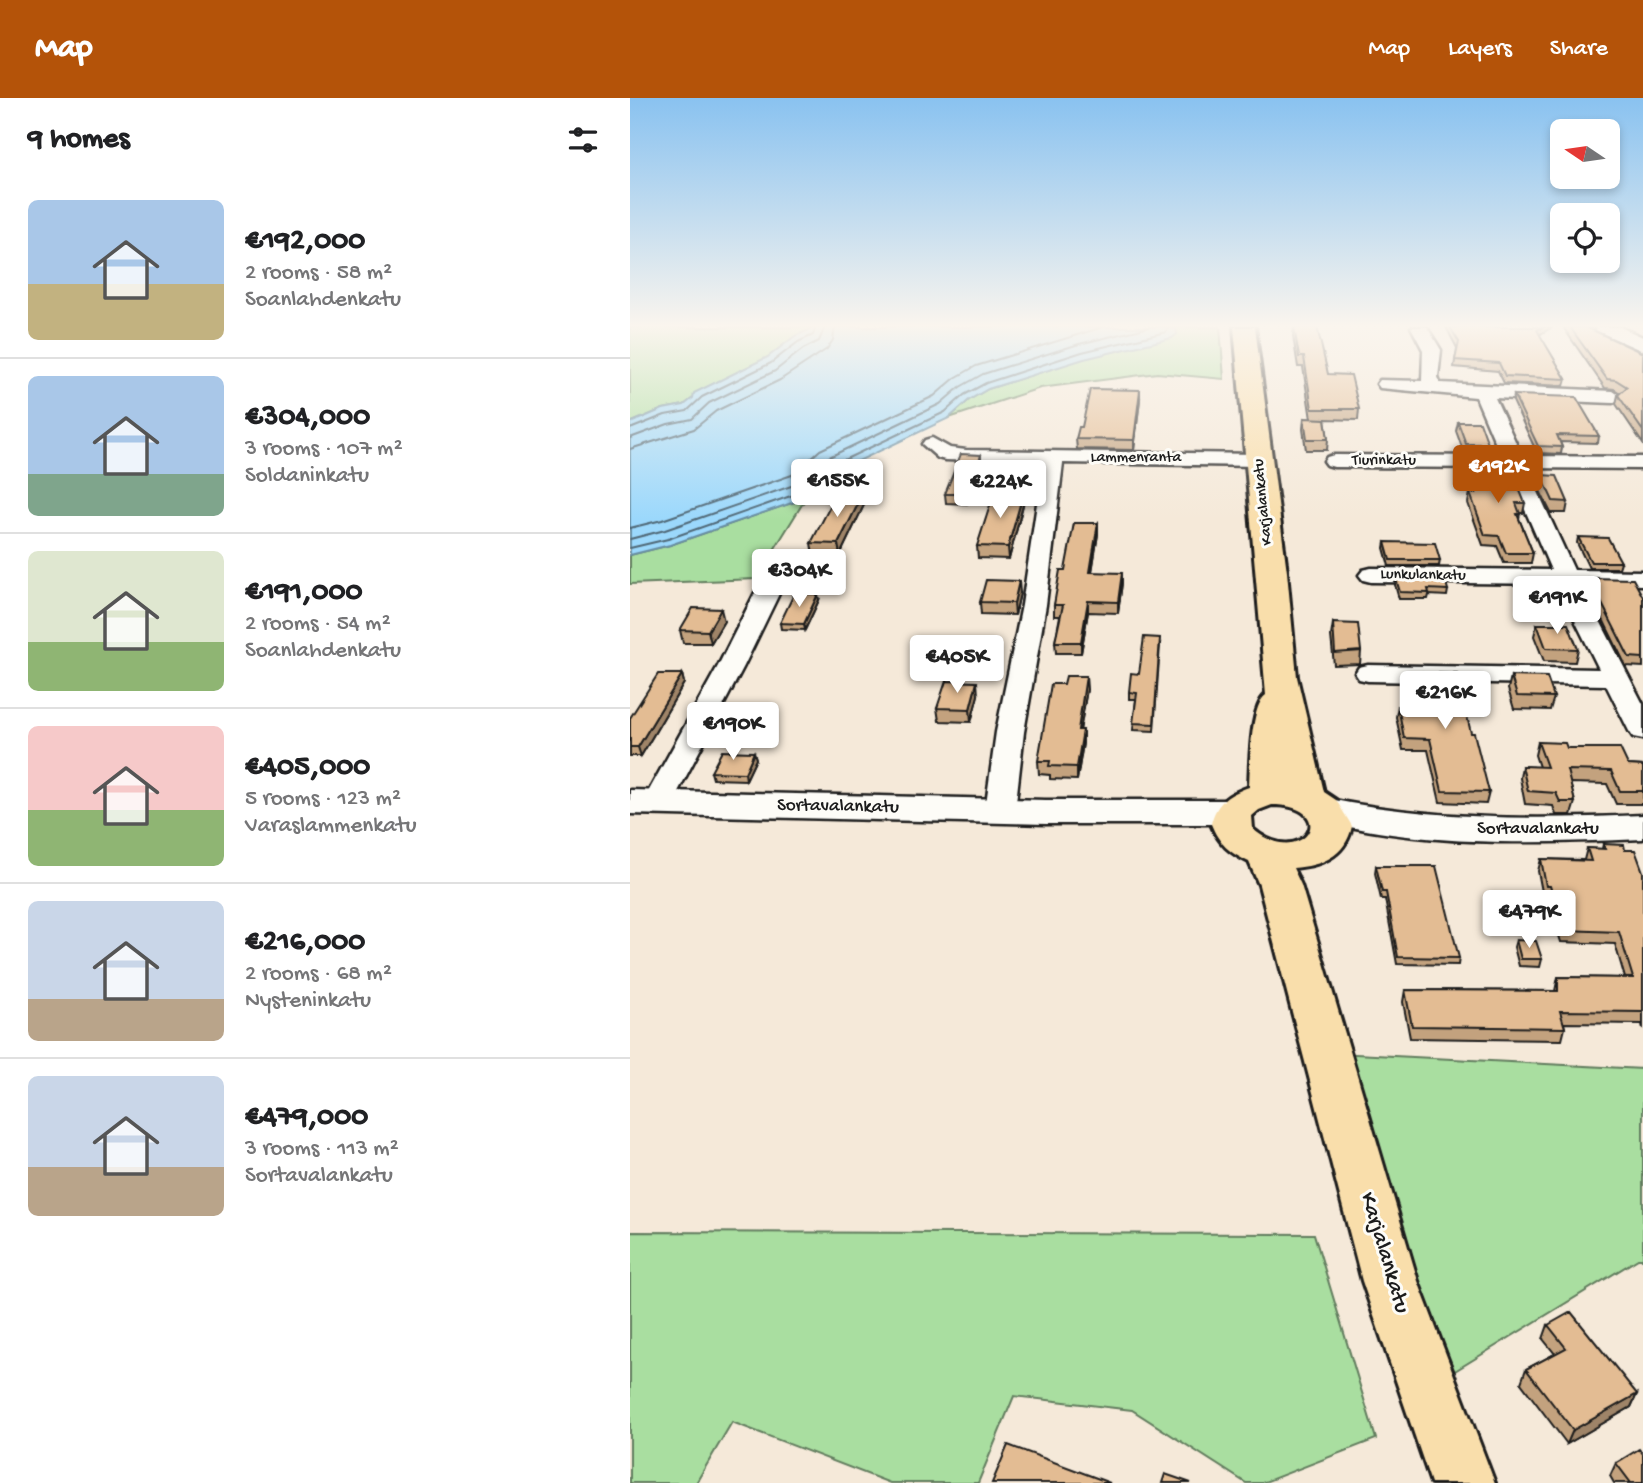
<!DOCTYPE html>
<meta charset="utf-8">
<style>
:root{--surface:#fff;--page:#f6f6f6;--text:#202124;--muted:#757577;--line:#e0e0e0;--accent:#b45309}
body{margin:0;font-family:"Gochi Hand",sans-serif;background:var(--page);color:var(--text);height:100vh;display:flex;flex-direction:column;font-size:26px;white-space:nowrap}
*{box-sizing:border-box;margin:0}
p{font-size:23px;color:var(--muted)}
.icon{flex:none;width:38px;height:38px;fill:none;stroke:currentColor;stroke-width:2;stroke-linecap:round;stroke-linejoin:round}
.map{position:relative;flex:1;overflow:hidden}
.sheet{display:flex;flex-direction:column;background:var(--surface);width:630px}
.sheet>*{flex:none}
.needle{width:46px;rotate:283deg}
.buttons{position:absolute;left:920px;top:21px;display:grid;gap:14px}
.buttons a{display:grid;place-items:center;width:70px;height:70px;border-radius:10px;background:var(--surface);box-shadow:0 4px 10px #0003;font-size:35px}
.price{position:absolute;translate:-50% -60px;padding:0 16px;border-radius:7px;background:#fff;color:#222;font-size:23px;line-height:46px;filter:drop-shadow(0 2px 4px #0008)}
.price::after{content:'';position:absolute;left:50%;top:42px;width:21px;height:16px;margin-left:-10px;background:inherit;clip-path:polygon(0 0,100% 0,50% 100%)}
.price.current{background:var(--accent);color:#fff}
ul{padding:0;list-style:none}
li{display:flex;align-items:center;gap:21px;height:175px;padding:0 28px}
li+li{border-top:2px solid var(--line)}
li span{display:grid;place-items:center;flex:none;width:196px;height:140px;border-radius:10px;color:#555}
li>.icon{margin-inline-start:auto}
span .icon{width:84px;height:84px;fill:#fffc;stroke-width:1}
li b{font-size:30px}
h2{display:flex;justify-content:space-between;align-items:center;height:84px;padding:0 28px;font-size:30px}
header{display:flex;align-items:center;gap:42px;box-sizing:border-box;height:98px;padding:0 35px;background:var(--accent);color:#fff}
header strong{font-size:33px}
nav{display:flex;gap:38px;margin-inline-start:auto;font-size:24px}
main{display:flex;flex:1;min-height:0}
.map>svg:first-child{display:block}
.green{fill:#a9dea0;stroke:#627d5e;stroke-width:2}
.water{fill:#9bd8fc;stroke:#688da2;stroke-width:2}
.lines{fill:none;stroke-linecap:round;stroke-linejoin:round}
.shore{stroke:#4f6776;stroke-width:2}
.minor-casing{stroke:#1c1c1c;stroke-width:5}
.tertiary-casing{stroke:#1c1c1c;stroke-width:5}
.primary-casing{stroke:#1c1c1c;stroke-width:6}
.minor{fill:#fdfcf7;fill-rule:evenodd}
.tertiary{fill:#fdfcf7;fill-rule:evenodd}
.primary{fill:#f9deab;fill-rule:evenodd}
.wall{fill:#c3a27e;stroke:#1c1c1c;stroke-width:2}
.shaded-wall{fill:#9f8467;stroke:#1c1c1c;stroke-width:2}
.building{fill:#e3bc93;stroke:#1c1c1c;stroke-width:2}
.labels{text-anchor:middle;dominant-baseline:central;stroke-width:6;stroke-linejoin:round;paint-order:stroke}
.far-street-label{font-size:16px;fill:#1c1c1c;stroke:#fdfcf7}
.street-label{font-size:19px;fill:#1c1c1c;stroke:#fdfcf7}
.near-street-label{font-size:23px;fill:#1c1c1c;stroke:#fdfcf7}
</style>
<header>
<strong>Map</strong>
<nav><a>Map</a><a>Layers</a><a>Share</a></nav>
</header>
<main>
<section class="sheet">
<h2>9 homes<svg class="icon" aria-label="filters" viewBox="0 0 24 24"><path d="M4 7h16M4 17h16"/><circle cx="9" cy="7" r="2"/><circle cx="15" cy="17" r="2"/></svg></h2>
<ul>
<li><span style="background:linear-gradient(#a9c7e8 60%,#c2b280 0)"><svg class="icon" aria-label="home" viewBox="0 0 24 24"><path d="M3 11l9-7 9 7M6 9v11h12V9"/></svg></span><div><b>€192,000</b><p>2 rooms · 58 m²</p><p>Soanlahdenkatu</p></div></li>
<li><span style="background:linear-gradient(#a9c7e8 70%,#7fa58c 0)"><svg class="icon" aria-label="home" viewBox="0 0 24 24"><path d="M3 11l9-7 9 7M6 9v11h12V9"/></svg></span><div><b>€304,000</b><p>3 rooms · 107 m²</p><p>Soldaninkatu</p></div></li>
<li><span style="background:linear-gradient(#dfe7d0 65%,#8fb573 0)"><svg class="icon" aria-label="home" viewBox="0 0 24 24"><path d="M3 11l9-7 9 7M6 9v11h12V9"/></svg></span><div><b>€191,000</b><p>2 rooms · 54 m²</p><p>Soanlahdenkatu</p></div></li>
<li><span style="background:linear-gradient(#f6c9c9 60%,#8fb573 0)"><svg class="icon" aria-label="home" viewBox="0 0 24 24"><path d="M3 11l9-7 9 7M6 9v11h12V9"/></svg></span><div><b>€405,000</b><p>5 rooms · 123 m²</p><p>Varaslammenkatu</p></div></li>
<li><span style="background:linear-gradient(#c9d6e8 70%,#b9a48a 0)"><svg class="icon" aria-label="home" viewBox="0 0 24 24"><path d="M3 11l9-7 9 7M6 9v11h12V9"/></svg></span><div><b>€216,000</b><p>2 rooms · 68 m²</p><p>Nysteninkatu</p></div></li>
<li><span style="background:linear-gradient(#c9d6e8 65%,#b9a48a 0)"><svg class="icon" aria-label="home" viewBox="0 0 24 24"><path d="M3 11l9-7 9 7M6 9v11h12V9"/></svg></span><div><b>€479,000</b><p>3 rooms · 113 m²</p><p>Sortavalankatu</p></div></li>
</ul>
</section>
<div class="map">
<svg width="1013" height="1385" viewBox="0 0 1013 1385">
<rect width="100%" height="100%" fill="#f5e9d9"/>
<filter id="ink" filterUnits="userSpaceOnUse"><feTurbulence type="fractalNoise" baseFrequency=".0143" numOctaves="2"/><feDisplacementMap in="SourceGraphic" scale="14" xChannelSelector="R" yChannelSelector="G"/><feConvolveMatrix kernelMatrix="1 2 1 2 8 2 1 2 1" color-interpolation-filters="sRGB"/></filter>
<g filter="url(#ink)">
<path class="green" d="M0,229H186L165,238L138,259L65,295L63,300L54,307L33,311L0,325Z
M532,229H590L594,281L527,275L410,290L319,320L339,302L358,291L545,231Z
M176,400L126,481L0,486V457L40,447Z
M706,955L1013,971V1161H1008L810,1282Z
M0,1134L684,1136L746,1341L632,1385H616L502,1312L384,1298L348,1385H260L102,1324L66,1385H0Z"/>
<path class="water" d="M186,229H532L546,231L547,236L542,240L454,261L358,291L339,302L319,320L203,375L176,400L40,447L0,457V325L33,311L54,307L63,300L64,295L138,259L165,238Z"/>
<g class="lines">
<path class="shore" d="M0,331L35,317L57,313L72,299L141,265L168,244L183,237L186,229
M0,340L38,326L62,321L79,305L145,273L173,251L189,243L195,229
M0,351L64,331L86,313L150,282L197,251L203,242L205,229
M0,430L32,422L162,377L190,352L304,298L325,280L346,268L473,229
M0,441L35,432L167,386L195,361L310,306L330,289L353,276L449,246L520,229
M0,450L38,441L172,394L199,369L315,314L334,297L356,285L452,254L536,234L539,229"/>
<defs>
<path id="minor" d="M781,229H797L811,252L808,279L810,285L983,293L992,299L983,305L865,300L892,358L1013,359V371L897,370L944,472L1013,473V487L951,486L1013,606V641L1003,639L999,633L976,587L738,583L729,581L725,575L729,569L738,567L969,571L927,486L741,484L733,482L729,477L733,472L741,470L921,472L877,370L704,369L697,367L694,363L697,359L704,357L871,358L846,299L750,290L747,286L750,282L792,283L793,252Z
M302,340L320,350L336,352L629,356L636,358L639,362L636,366L629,368L433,365L416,507L394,634L385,713L381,720L370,723L359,720L355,713L366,634L392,507L413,365L315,362L308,360L292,346L295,342Z
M151,460L159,462L163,467L114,568L42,705L38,712L27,714L16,712L12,705L88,568L139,467L143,462Z"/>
<path id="tertiary" d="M964,229H990L1013,239V253L967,233Z
M0,692L416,702H603L616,706L622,714L616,722L603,726H416L0,716Z
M694,700C800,722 905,722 1013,717V741C901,746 790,749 681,720L675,712L681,704Z"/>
<path id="primary" d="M604,229H625L657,474L667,579L694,694L706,702L722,728C716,758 691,768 663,770L671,787L788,1183L865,1385H801L732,1183L629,787L619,764C600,755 589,746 581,726C586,704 599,696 619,689C620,668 620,608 636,597ZM642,707C713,707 673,774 623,731L622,718L629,712Z"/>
</defs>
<use href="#minor" class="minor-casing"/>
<use href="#tertiary" class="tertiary-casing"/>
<use href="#primary" class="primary-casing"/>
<use href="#minor" class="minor"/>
<use href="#tertiary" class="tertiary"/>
<use href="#primary" class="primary"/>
</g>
<path class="wall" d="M664,229L698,276L729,311L728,322L695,321L698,341L697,352H676L673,331L674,320L681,321L673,269H668L663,238Z
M816,229H922L909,237L936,281L934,288L874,285L868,273L824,269L827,250Z
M933,229H956L1013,255V346L986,306L988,297L990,295L984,291L975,290Z
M884,297L969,338L968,345L930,344L932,349L931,356L907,355L883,303Z
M510,301L504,352L447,351L446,341L452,329Z
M828,324L858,346L857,355H834L826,333Z
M351,357V366L337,406L316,405L315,396Z
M835,364L874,378L895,405L893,415H890L889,421L903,455L901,465H874L867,448L853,447L838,405L840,395H841L834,374Z
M911,377L938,404L936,415H921L908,389Z
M234,407L210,457H183L181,445Z
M393,407L379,461L348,460L347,448Z
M468,425V436L462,474L492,485L488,515L458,514L451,555H426L425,544L430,518H424V507L435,472Z
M948,439L991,464L989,470H959L947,445Z
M755,444L810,462L809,468H759L754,450Z
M959,480L1013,499V569L996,568L957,489Z
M766,481L818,492L817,498L799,497L798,501H769L765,487Z
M390,495L385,517L351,516L350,504Z
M189,502L175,532L151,531L150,525Z
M94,523L81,545H53L50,532Z
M703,525L731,553L730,566L704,567L701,538Z
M907,526L948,551L945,564L914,563L904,538Z
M530,547L524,633L503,632L506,601H499V594L509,576Z
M793,575L841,635L859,694L856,706L810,704L798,652H773L766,619L768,608H778L775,593L777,581L792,582Z
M52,576L54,585L11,658H0V620Z
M881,578L924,599L920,612L884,611L878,591Z
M457,591L450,632L453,645L447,682L420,681V677L409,676L408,663Z
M348,597L341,624L309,623L307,610Z
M908,644L937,650L998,667L1013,668V706H986L977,686L940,685L945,704L941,717H926L923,708L895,706L890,680L892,668L909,669L905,657Z
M124,654L126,661L116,682L83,681L81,674Z
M973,746L995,752L1013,774V931L1012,926L934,925L935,930L932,942L780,940L773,904L775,892L925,893L928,879L995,880L985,846L931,844L917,799H913L908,773L911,761L954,762L957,750L972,751Z
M746,768L829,860L828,867L767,866L755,801H751L745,775Z
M886,842L912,861L910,869L889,868L884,849Z
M918,1227L1007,1296L1001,1309L937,1346L891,1285L896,1271L925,1256L913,1241Z
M986,1365L1013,1385H984L980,1378Z"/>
<path class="shaded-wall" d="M913,229H922L905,239L907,232Z
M510,292V301L504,352V342Z
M351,357V366L337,406V396Z
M233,396L234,407L210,457L208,446Z
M393,396V407L379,461L378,449Z
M468,425V436L460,485V474Z
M492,475V485L488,515V504Z
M389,483L390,495L385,517L384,505Z
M188,496L189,502L175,532L174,526Z
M458,503V514L451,555V544Z
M91,511L94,523L81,545L78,533Z
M52,576L54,585L11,658L8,649Z
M456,578L457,591L448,645V632Z
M347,584L348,597L341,624L340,611Z
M453,632V645L447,682V669Z
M124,654L126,661L116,682L115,675Z
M1007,1296L1001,1309L937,1346L943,1332Z"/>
<path class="building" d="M664,229H687L698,276L721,277L729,311H682L674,259H669Z
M820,229H913L907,232L936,281L875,278L869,265L825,262L829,244Z
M940,229H956L1013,255V333L988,297L997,289L986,282L977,281Z
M460,291L510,292L504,342L446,341L449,329H452Z
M884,297L946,299L969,338L927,337L932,349L908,348Z
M674,320L695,321L698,341H677Z
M828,324H850L858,346H836Z
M331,356L351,357L337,396H315Z
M865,363L874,378H884L895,405H886L890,416H887L903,455H876L869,438L855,437L840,395H846L835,364Z
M911,377L927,378L938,404L923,403Z
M207,395L233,396L208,446L181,445Z
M364,395L393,396L378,449L347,448Z
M444,425H468L460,474L492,475L488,504L458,503L451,544H425L433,507H424L430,472H435Z
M948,439L978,440L991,464H961Z
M755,444L805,445L810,462H760Z
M959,480L1003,481L1013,499V560L999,559Z
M766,481H815L818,492L798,491L799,495L770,494Z
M356,482L389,483L384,505L350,504Z
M164,496H188L174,526L150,525Z
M63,510L91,511L78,533L50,532Z
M703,525L728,526L731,553L705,555Z
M907,526H938L948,551L916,550Z
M514,539L530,540L524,626L503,625L507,595L499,594L501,575L509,576Z
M793,575L827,576L841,635H844L859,694L812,693L800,641L774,640L768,608H782L777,581L794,582Z
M28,576H52L8,649H0V620Z
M436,578H456L448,632H453L447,669L419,668L420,663H408L421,586H434Z
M881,578L917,579L924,599L887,598Z
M316,583L347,584L340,611L307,610Z
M908,644L935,645L937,650H990L998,667L1013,668V693H990L981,673L937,672L945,704H930L926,695L898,693L892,668L917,669Z
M92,653L124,654L115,675L81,674Z
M973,746L994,747L995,752H1005L1013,774V914L930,913L935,930L782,928L775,892L928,893V879L1003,880L989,834L934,832L920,788H916L911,761L961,763L957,750L975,751Z
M746,768H806L829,860L768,859L756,794H752Z
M886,842L906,843L912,861H891Z
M941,1214L1007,1296L943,1332L896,1271L936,1250L918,1227Z
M378,1347L480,1385H362Z
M1009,1351L1013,1356V1385H1001L986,1365Z
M535,1376L561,1385H532Z"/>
</g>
<linearGradient id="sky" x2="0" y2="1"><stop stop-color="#89c2f0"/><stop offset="0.54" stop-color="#faf5ee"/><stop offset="1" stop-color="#faf5ee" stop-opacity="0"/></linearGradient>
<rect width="1013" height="422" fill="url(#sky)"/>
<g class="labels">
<g class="far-street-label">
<text x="506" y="360">Lammenranta</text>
<text x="754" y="363">Tiurinkatu</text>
<text transform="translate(634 404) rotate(-96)">Karjalankatu</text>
<text transform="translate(793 478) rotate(1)">Lunkulankatu</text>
</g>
<g class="street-label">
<text transform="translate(208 709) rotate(1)">Sortavalankatu</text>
<text x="908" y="731">Sortavalankatu</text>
</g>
<g class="near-street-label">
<text transform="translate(754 1155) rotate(73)">Karjalankatu</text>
</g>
</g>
</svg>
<div class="buttons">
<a><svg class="needle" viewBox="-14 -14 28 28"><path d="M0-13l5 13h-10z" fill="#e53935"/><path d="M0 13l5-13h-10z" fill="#757577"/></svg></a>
<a><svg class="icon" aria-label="locate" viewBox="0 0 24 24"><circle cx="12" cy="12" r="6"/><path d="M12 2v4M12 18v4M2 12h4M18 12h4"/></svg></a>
</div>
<b class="price current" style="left:868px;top:407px">€192K</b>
<b class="price" style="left:207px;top:421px">€155K</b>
<b class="price" style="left:370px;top:422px">€224K</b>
<b class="price" style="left:169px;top:511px">€304K</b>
<b class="price" style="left:927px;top:538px">€191K</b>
<b class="price" style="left:327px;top:597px">€405K</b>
<b class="price" style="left:815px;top:633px">€216K</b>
<b class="price" style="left:103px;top:664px">€190K</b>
<b class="price" style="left:899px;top:852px">€479K</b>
</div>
</main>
